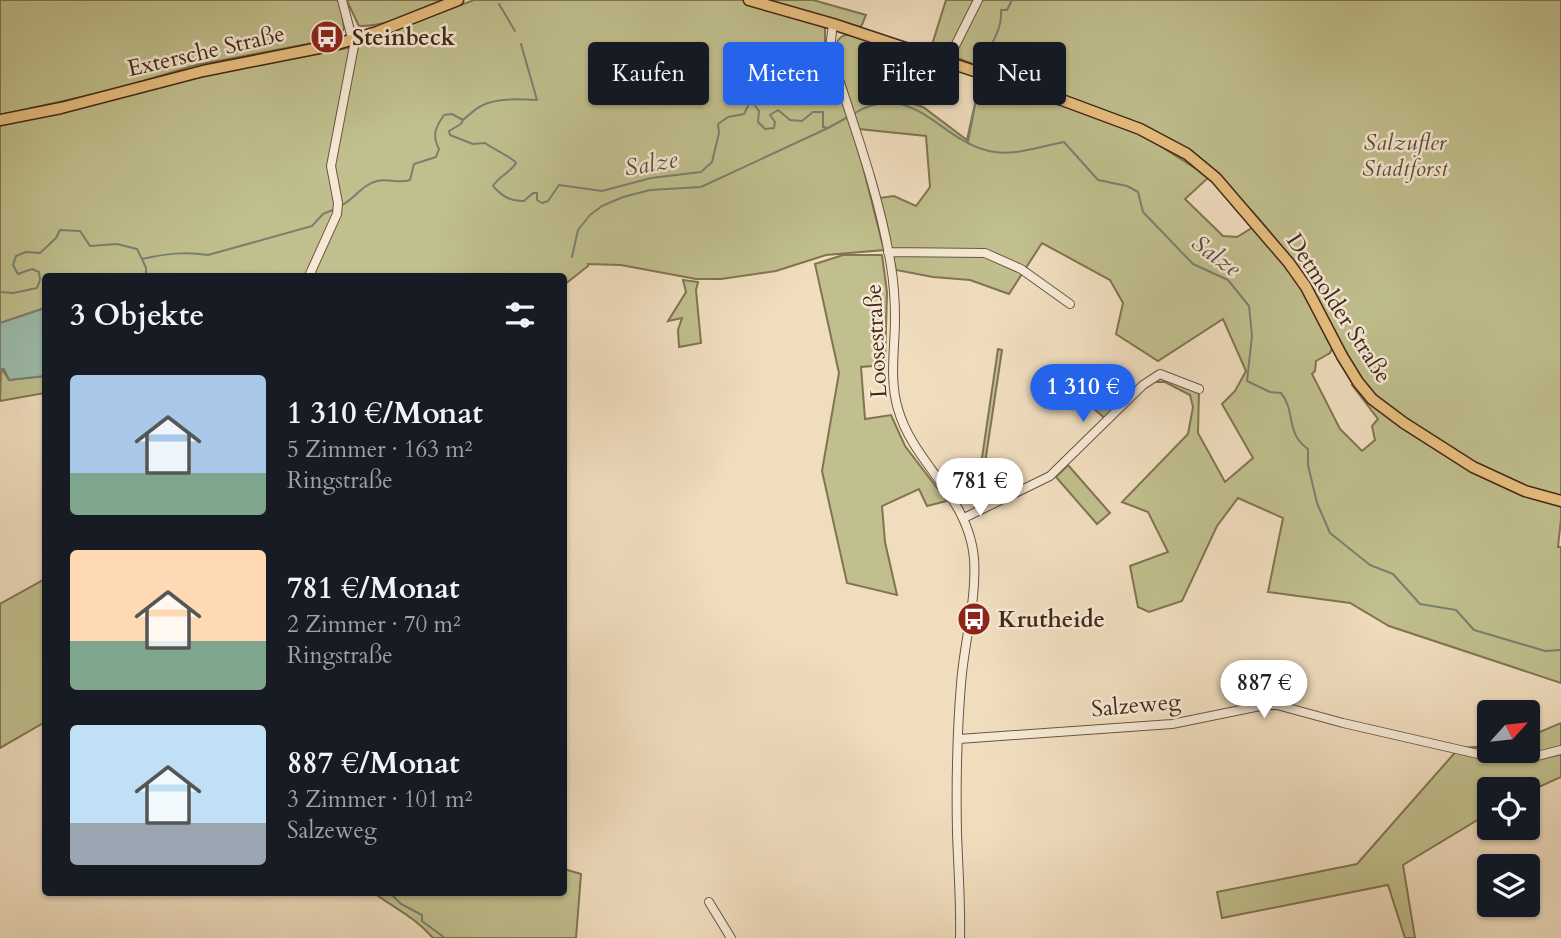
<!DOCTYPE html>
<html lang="de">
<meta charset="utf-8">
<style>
:root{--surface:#171b24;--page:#242831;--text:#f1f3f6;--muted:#9ea1a6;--accent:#2563eb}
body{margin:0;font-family:Cardo,serif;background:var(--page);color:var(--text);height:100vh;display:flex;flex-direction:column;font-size:26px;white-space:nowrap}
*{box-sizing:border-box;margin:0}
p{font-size:23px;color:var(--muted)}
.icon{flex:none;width:38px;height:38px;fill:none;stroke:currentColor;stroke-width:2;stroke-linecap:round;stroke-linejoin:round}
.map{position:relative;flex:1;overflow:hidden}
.drawer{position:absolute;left:42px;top:273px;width:525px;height:623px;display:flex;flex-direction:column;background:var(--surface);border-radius:7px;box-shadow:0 2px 5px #0004}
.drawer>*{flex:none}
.guide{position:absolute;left:588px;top:42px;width:665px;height:63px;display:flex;gap:14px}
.needle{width:46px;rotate:63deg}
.controls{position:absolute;left:1477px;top:700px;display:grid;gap:14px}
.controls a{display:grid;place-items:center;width:63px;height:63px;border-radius:7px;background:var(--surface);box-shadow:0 2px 5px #0004;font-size:35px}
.price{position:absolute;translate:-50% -60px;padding:0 16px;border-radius:24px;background:#fff;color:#222;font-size:23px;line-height:46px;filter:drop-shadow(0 2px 4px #0008)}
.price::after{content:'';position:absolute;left:50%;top:42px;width:21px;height:16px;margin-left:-10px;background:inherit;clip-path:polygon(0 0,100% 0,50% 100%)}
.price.on{background:var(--accent);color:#fff}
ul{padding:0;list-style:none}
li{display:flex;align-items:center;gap:21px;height:175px;padding:0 28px}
li span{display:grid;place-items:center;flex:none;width:196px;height:140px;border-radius:7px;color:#555}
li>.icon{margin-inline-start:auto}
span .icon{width:84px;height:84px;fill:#fffc;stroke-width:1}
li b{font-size:30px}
h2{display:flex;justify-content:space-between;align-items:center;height:84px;padding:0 28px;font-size:30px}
.tag{padding:0 24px;border-radius:7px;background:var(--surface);box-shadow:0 2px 5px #0004;font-size:24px;line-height:63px}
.tag.on{background:var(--accent);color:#fff}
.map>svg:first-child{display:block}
.green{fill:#c0bf8d;stroke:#827352;stroke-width:2}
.water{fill:#9bbcad;stroke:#788071;stroke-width:2}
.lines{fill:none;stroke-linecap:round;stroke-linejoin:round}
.stream{stroke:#788071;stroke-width:2}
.minor-casing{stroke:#6e5441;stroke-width:10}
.major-casing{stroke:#432717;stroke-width:13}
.minor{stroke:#f5e9d5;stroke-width:8}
.major{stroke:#e8be7f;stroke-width:10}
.labels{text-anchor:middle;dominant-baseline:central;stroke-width:5;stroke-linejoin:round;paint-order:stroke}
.poi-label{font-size:23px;font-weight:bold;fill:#432717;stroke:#f5e9d5;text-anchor:start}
.street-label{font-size:23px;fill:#432717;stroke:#f5e9d5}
.park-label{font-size:23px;font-style:italic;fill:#624d34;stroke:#f5e9d5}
.water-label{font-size:24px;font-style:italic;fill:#594c3c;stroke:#f5e9d5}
</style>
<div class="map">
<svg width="1561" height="938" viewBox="0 0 1561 938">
<rect width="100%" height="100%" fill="#f0ddbe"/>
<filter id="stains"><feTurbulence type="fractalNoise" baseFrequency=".00286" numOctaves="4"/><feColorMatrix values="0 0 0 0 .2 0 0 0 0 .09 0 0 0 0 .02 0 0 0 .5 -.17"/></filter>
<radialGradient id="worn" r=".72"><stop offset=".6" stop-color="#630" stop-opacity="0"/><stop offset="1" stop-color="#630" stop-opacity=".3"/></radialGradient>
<path class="green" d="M0,0H446C420,10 388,27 359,26L347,1L341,4L344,28L339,38L196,65L117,89L0,115Z
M474,0H744L825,23V42L862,163L884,250L826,255L776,271L721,279H696L621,265L588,264V266L564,285V276H46L45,308L0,323V124L204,76L347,48Z
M759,0H813L866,15L861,27Z
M946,0H1561V519L1558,547H1561V683L1389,626L1350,603L1268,592L1283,518L1238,498L1217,526L1182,601L1149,612L1138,607L1130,566L1168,552L1148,512L1122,502L1188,434L1193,407L1190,395L1165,382H1149L1160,377L1199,391L1198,433L1225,482L1253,458L1222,404L1235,391L1246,371L1223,319L1158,361L1116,334L1123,303L1110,280L1042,243L1009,294L970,280L933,277L896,270L879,198L894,196L916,206L930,187L926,136L859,129L835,53C835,39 842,33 855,34L909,53L905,64L883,57L879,92L923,107L967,140L981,76L1138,132L1209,177L1185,199L1223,236L1237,237L1255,226L1301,286L1333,346L1330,353L1316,361L1315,371L1312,374L1340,429L1362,451L1375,440L1372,426L1378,419L1352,385L1355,383C1377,409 1404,427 1432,445L1436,440C1410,425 1383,409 1364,385C1338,352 1325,309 1301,274C1264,218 1215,168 1158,134L931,48Z
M843,255H882L887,292L885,365L861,367L865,419L891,415L905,446L947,501L927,506L919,489L882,506L885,542L897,595L847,583L822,471L839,373L815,264Z
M683,280L698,282L696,290L701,343L679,347L678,330L682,318L668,321L686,292Z
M998,349L1002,350L978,510L974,512Z
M1,368L9,380L45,376V393L0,401Z
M1106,383L1125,401L1107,420L1087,403Z
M1068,465L1110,513L1097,524L1056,477Z
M45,579V722L0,748V604Z
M1561,723V777L1528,792V789H1489V813L1403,865L1415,938H1405L1388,885L1222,918L1217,892L1357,864L1459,748L1489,746V751H1528V737Z
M564,869L581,874L576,938H433C416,918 394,908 374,893L564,892Z"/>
<path class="water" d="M45,308V376L9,380L4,369H0V323Z"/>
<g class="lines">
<path class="stream" d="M499,4L515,31
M983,65C988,46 1003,31 1001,10H1007L1012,0
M853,114C914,78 937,139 989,151C1013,157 1040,146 1064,142L1098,180L1127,186L1138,192L1143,212L1193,264L1228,280L1249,306L1252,336L1247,381L1270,392L1281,393C1296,411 1285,433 1308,449V465L1317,503L1330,533L1370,565L1393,574L1420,604L1456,610L1474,630L1545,651L1561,650
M463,120C469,115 475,109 481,106C494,98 523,99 537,100L521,44
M968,142L980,79
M340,206C354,200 361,185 377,181C388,178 399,184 410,180L414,164L436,157L439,149C432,135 435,128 444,115L452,114L463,120L461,124L449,131L450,135L473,144L485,143C493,149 512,157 516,163C510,173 499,176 493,186C501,195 510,202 524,201L533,193H537V200L542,203L548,201L559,185L602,191L651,178L701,172L712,162L719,133L718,124L728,117L744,114L749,104L753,103L759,111L758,122L765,129L774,128L775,122L770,115L778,110L790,120L802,121L813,112H823V127L828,128L848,117
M572,257L578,230L590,215L602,206L623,197L650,190L701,187L828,128
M142,259L146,268V276
M0,292L13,293L37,288L40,280L39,272L32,269L18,274L13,265L16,256L26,252L40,253L56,238L60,230L80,231L90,246L117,244L137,249L142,259C165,254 185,251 208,255L312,226L323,214L335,209
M389,892L401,904L422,915V921L445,938"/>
<defs>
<path id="minor" d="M833,24L830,48L833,62C855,129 880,197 891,266C894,284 895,301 895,319C895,349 889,379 898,409C914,465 968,495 974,558C977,600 964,642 961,684C957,733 956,783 957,832C958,867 961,903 960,938
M947,62L978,0
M888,252L985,253L1021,269L1070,304
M309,276L337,214L338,203L331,166L354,46L342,0
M964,518L1050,476L1143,385L1160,374L1199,389
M959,739L1172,724L1265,705H1277L1343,723L1478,754L1537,756L1561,750
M709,902L731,938"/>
<path id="major" d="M749,0L833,24L1062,100L1140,129L1187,154L1216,178L1289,263L1306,287L1342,356L1358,382L1372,399L1404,423L1473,467L1525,491L1561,501
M0,120L61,108L203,71L334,45L377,32L458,0"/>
</defs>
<use href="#minor" class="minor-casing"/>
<use href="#major" class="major-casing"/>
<use href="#minor" class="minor"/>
<use href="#major" class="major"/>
</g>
<defs>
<symbol id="bus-disc" viewBox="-11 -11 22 22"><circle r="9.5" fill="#8f2418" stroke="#f5e9d5"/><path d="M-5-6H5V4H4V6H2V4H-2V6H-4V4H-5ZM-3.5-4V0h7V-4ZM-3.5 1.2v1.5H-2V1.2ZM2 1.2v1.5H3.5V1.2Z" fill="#fff"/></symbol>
</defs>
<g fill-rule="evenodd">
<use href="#bus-disc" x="308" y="18" width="38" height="38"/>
<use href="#bus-disc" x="955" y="600" width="38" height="38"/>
</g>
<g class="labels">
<g class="poi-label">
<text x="352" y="37">Steinbeck</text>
<text x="998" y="619">Krutheide</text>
</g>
<g class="street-label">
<text transform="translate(206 51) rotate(-13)">Extersche Straße</text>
<text transform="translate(1339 308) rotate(57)">Detmolder Straße</text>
<text transform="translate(876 341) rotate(-93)">Loosestraße</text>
<text transform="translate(1136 705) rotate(-5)">Salzeweg</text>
</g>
<g class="park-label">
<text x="1405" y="142">Salzufler<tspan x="1405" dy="26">Stadtforst</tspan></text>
</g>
<g class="water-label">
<text transform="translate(651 164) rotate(-10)">Salze</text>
<text transform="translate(1216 256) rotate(36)">Salze</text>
</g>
</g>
<rect width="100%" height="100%" filter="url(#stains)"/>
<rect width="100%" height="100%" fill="url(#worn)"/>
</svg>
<div class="controls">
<a><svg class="needle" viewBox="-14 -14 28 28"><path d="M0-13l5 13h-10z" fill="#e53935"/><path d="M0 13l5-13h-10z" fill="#9ea1a6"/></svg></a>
<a><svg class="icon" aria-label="locate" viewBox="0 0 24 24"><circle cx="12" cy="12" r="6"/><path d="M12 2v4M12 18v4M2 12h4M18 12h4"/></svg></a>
<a><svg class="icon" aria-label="layers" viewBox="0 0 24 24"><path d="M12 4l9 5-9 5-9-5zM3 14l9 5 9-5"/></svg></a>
</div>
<b class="price on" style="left:1083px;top:424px">1 310 €</b>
<b class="price" style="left:980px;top:518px">781 €</b>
<b class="price" style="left:1264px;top:720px">887 €</b>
<div class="guide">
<a class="tag">Kaufen</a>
<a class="tag on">Mieten</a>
<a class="tag">Filter</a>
<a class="tag">Neu</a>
</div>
<section class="drawer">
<h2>3 Objekte<svg class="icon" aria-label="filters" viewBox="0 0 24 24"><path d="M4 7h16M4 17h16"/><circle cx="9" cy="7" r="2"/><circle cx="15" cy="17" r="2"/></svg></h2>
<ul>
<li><span style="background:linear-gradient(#a9c7e8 70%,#7fa58c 0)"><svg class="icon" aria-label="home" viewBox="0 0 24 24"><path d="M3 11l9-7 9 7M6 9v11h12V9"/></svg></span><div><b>1 310 €/Monat</b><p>5 Zimmer · 163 m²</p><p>Ringstraße</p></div></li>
<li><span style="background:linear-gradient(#ffd9b3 65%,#7fa58c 0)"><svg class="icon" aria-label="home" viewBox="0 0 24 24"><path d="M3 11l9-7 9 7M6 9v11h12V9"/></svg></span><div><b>781 €/Monat</b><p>2 Zimmer · 70 m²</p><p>Ringstraße</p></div></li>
<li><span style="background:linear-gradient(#bfe0f5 70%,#9aa5b1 0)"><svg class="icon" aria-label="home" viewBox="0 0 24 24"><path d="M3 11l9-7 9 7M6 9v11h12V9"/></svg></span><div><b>887 €/Monat</b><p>3 Zimmer · 101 m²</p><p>Salzeweg</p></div></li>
</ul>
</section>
</div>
